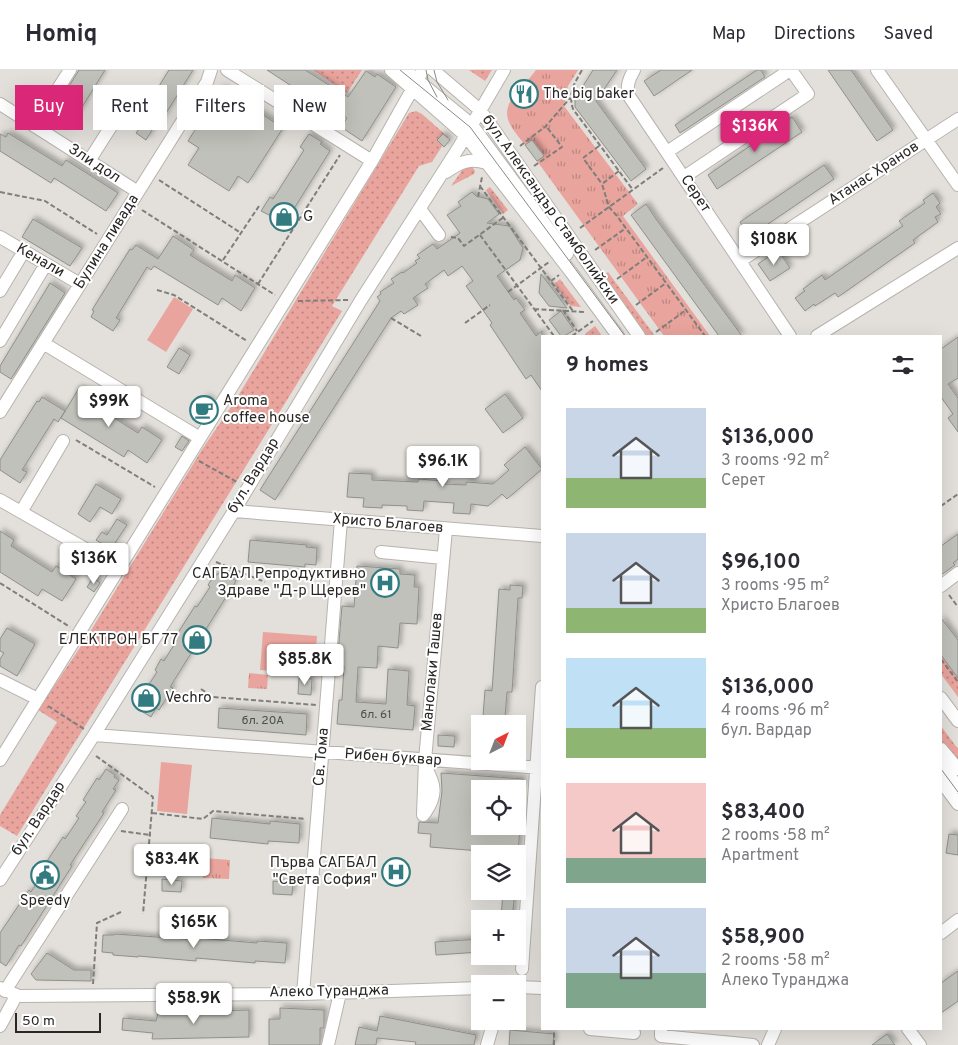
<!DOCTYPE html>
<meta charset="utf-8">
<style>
:root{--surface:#fff;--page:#f7f7f7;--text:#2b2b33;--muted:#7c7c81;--line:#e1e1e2;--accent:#db2777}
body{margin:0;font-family:Overpass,sans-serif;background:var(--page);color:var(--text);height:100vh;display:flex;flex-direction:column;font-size:19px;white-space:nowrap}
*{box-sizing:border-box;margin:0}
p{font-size:16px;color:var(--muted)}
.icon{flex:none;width:28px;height:28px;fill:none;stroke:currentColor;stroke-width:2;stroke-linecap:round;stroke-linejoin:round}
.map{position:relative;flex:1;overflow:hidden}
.sheet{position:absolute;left:541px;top:265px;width:401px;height:695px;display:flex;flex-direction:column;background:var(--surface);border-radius:0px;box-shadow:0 5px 20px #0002}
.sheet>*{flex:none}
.top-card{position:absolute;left:15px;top:15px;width:451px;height:45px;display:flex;gap:10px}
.needle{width:32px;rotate:42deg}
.tools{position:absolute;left:471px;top:645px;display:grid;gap:10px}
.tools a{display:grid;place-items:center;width:55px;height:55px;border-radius:0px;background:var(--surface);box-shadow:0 5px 20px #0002;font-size:25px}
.scale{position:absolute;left:15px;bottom:12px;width:86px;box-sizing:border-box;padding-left:5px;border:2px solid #282725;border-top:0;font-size:14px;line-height:18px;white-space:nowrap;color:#282725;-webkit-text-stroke:4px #fff;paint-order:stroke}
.price{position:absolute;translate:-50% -42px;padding:0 11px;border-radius:5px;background:#fff;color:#222;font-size:16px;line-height:32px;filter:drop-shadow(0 1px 2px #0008)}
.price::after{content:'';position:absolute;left:50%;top:30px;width:15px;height:11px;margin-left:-8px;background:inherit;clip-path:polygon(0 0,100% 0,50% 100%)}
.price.active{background:var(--accent);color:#fff}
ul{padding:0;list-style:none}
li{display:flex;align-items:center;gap:15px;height:125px;padding:0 25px}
li span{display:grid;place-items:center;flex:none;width:140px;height:100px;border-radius:0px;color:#555}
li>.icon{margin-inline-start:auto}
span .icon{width:60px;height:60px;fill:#fffc;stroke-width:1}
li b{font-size:21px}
h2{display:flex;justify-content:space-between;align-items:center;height:60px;padding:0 25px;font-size:21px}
.pill{padding:0 18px;border-radius:0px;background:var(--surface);box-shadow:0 5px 20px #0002;font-size:18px;line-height:45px}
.pill.active{background:var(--accent);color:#fff}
header{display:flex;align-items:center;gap:30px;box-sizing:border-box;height:70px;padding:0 25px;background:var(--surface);border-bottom:1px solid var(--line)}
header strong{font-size:24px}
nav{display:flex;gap:28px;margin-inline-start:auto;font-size:18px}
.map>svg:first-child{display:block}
.grass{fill:url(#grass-dots)}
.park{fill:url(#park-tufts)}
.pitch{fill:#e9a49d}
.building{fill:#c1c1bb;stroke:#90908a;filter:url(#shadow)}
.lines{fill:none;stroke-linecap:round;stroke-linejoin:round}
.minor-casing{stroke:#b7b3ae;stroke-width:14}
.path{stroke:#807e7b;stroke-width:2;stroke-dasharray:5 2.5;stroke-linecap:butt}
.minor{stroke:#fff;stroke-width:12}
.tram{stroke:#8b8985;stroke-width:1}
.labels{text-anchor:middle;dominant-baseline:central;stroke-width:4;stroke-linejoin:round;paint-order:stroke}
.number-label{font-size:12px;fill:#4e4e4a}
.poi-label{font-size:15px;fill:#282725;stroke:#fff;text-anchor:start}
.street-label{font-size:15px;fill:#282725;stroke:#fff}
</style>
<header>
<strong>Homiq</strong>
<nav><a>Map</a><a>Directions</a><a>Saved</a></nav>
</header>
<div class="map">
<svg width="958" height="975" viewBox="0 0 958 975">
<defs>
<pattern id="grass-dots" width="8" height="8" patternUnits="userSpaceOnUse" patternTransform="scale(1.25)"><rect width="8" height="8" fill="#e9a49d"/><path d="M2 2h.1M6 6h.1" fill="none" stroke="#bd8680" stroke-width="1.8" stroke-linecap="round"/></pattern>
<pattern id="park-tufts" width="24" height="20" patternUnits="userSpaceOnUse" patternTransform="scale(1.25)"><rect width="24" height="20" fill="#e9a49d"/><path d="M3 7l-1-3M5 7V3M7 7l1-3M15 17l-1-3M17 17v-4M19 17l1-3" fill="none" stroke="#bd8680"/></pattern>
<filter id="shadow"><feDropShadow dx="3" dy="-3" stdDeviation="2.5" flood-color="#0004"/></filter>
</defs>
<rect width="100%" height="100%" fill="#e3e0db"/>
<path class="grass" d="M313,0H362L347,23Z
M469,0H492L485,11Z
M416,41L422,44L448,67L432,92L419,96L332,236L342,241L17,766L0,756V745L57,652L38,640L85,570L203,378L235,331L409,43Z
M471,95L475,101L474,104L451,116L463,99Z
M490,117L508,140L503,144L488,123L486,120Z
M608,202L655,266H645L602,207Z
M560,209L581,237L571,236L554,214Z
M595,256L602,266H584L586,263Z
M941,585L958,608V627L941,604Z
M941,656L958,679V691L941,671Z"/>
<path class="park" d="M536,0H578L568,16L564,36L638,134L623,146L710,266H664L537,91L543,86L532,71L525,75C513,59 498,46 514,26L521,33L524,29L526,30L533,23L525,14Z
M249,603L268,605L267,619L248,618Z
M204,788L230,790L229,809L203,808Z"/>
<path class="pitch" d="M174,227L193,239L166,282L147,270Z
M263,562L317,566L314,604L260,600Z
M161,692L192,695L187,744L157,741Z"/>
<path class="building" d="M79,0H105L69,58L52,48L55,43L53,42Z
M169,0H193L158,56L155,55L146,70L136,63L152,41L149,39L163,18L159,16Z
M267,0H305L348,27L366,1L375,7L377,4L396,17L362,71L341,57L347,48L314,27L313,30Z
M593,0H617L596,31L646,99L631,111L575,37V29Z
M661,0H692L654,26L644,11Z
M757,0H761L765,7L680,63L675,55Z
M828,0H851L893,60L877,71Z
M525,14L533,22L526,30L524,29L521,33L514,26Z
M222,18L283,58L248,113L238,106L229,121L188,95L199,78L188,71Z
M792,47L802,62L717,119L708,105Z
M8,63L62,96L66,90L118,123L106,141L54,108L51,113L0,81V64L6,67Z
M309,64L322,72L320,74L330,81L285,153L261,141L270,127L273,129L304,80L300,77Z
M443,64L450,70L444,77L437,70Z
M532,70L544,86L537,91L525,75Z
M824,95L834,109L749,167L740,152Z
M472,122L476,126L488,129L499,144L487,153L509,156L523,178L520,190L497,206L514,230L516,228L525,240L520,243L536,266L542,261V321L531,305L526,309L490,255L492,253L466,216L473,211L462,196L448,206L444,200L425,214L428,218L413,228L418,235L404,244L401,241L391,248L275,430L260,420L380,231L377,227L381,224L380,222L394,213L391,209L402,202L403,203L417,193L415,191L420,188L417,185L433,174L437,179L460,163L447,145L461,136L458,132Z
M933,123L940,133L936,137L941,144L935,147L938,152L913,170L915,173L838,227L835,223L815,236L814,234L805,241L795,228L805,221L803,219L822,205L825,210L903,156L899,151L925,133L923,130Z
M646,134L656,149L742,266H719L631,145Z
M33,149L82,178L70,196L22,167Z
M173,166L194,180L190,185L206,195L232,211L235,205L255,218L241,241L222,228L218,235L154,196L151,200L147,197L116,248L120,250L113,261L91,247L94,241L92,240L130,179L132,180L136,175L158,189Z
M778,180L790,198L770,211L758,194Z
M541,204L567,238L549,236L539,223Z
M50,213L65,223L11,309L0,302V296Z
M561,241L574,260L564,266H561L549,250Z
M958,267V308L948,314L958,328V362L948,348L953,344L941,327V279Z
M179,278L190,285L179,304L167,297Z
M79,318L100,332L97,337L138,363L142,357L162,370L147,393L128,380L124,387L61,348Z
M505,324L523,348L503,363L485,339Z
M42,327L65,341L58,352L54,349L22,400L27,402L20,413L0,400V390L37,331L39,332Z
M206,327L213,332L200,353L192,349Z
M182,366L189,371L182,381L175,377Z
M525,377L542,399L507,429L502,424L488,436L471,434L470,444L453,443L454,433L424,431L423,441L407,440V436L382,435V438L363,437L364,428L347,427L349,403L372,404V410L418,412V409L443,411V414L466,415V412L493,414L509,400L504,395Z
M96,414L121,429L112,444L100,437L90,452L78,444Z
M117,449L127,455L111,479L96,470L102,462L107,465Z
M0,461L14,470L11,476L52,502L56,496L76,509L62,531L42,519L38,526L0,502Z
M958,464V489L953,493L955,495L941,505V476Z
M250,470L307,475L306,477L317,478L316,495L305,494V497L248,492Z
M357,496L400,499V504L415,505L414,517H419L417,554L400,553L398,578L378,576L377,598L358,597L356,632L386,634L388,599L409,601L407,635L415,636L413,660L337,654L339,630H342L344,596H337L342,536L354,537Z
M221,501L236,511L170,617L173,618L159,640L156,638L151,647L138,639L144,630L140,628L157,602L155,600L161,589L164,591L177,570L174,569L195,536L197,537L210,517L208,515L215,504L217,505Z
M93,508L100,513L94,522L87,517Z
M510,515L523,516L522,528H518L512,622H507L505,647H502V654H485V646H483L485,620L492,621L499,519L510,520Z
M941,548L958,570V608L941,585Z
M7,558L35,574L17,606L0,596V589L4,583L0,581V569Z
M299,608L312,609L311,625L298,624Z
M219,638L307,644L306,665L218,658Z
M438,665L455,666L454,677L438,676Z
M106,699L115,705L114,707L119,710L113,719L116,720L102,742L104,743L70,795L72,796L21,876L19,875L6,896L0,892V863L29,820L31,822L44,801L42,799L51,785L63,767L65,769L79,748L76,746L86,732L83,730L97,708L99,710Z
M441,703L523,709L522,719H480V756H520L518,784L430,777L431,764L418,763L419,752L438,753L442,721Z
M212,748L270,754V751L300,754L299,773L268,771V774L210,768Z
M949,764L958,765V785L946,783Z
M162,809L182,811L181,822L162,821Z
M273,811L293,813L292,825L273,824Z
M503,821H515L512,849H501Z
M115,864L198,870V868L257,873V871L287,873L285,893L255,891V893L196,888V891L138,886V887L113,885V883L102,882L103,865H114Z
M480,869V882L436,885L435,872Z
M47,883L74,900H91V911L36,910L31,904Z
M958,901V931L941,943V913Z
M280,938L324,940V958H320V975H269V949H280Z
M249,940V967L152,969L153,963L122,960L123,948L156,951L158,943Z
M380,946L476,965L474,975H415L416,972L377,968L376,975H355L359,957L377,961Z
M510,960L554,964L553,975H509Z
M887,964L895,975H872Z"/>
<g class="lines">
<defs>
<path id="minor" d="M227,0L372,91
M391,0L466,66L571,202L618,266
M405,0L472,55L567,184
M433,0L480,40L639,266
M634,0C629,9 626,16 629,26L790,266
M877,0L958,115
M0,34L138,122
M34,56L70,0
M667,82L790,0
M89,91L117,47
M446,102C459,93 470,87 486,93
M684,107L808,24L791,0
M420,139L439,165
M0,167L80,214
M740,191L958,49
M0,221L24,181
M817,266L958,178
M0,271L46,194
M43,273L200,368
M0,342L207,12L211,0
M0,430L119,498
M234,441L542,466
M21,442L63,371
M381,482L443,488
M941,516L958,503
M0,610L38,629
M941,628L958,651
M94,665L542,698
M941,679L958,699
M0,690L372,91L423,0
M941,694L958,717
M941,711L958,734
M425,743C437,725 436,715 425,697
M423,745L425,690L446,459
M0,810L94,665L234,441L361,230L459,77L504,0
M941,863L958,850
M522,899L542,617
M518,917L542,918
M0,918L19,926L303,924L480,918
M5,921L122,739
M303,924L341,450
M0,956L16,926
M590,959L634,963
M661,959V966L753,975
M908,959L920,975
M328,975L340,923
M487,975L494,951
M768,975L775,959"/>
</defs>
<use href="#minor" class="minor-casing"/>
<path class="path" d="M582,0C574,14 568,23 573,39L633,120
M520,76L546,56L570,28
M599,76L583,88L602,114
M534,96L562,77L546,56
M619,101L602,114L609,137L617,146L705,266
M159,110L241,163
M480,116L573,241
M0,122L45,131L97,164
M478,127L482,107
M142,140L275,225
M580,158L663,98
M480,165L554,266
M451,167L458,168L464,176L504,147
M595,180L626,158
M223,190L259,136
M617,209L647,187
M551,211L559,205
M258,214L340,85
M157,220L174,225L247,271
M508,222L549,192
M298,231L348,230
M636,235L666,213
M534,239L584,242
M563,240L577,261
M391,248L421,266
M465,253L490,235
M656,262L686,240
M572,266L593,251
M76,370L155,417
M199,391L237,412
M941,436L958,424
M216,492L265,512
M0,513L70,557
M949,525L958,537
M941,589L958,612
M201,619L213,627L316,635
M48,636L84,659
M96,686L153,727L143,844
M152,743L203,749L213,741L306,749
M121,761L151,765
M93,914L97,853L121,842
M554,975V959"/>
<use href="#minor" class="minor"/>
<path class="tram" d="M400,0L470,57L625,266
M426,0L428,10L437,27
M434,0L437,12L448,30
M941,699L958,722"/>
</g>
<defs>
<symbol id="restaurant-ring" viewBox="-11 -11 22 22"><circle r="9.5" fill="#fff" stroke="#327b80" stroke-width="1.5"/><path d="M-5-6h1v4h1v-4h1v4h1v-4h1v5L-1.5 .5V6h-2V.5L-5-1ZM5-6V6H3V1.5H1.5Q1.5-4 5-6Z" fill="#327b80"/></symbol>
<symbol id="shop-ring" viewBox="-11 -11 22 22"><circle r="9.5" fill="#fff" stroke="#327b80" stroke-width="1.5"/><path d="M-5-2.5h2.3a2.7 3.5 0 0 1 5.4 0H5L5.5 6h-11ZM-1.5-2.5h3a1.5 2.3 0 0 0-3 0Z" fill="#327b80"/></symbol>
<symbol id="cafe-ring" viewBox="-11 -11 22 22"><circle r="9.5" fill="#fff" stroke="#327b80" stroke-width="1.5"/><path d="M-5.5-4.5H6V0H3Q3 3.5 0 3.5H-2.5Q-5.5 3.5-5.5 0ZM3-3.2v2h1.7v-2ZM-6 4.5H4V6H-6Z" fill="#327b80"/></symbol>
<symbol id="hospital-ring" viewBox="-11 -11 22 22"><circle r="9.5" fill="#fff" stroke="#327b80" stroke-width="1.5"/><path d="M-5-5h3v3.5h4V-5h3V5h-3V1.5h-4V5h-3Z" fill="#327b80"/></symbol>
<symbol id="civic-ring" viewBox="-11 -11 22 22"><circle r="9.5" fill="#fff" stroke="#327b80" stroke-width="1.5"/><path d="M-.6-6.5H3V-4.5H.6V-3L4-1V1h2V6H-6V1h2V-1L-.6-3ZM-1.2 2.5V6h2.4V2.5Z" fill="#327b80"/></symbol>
</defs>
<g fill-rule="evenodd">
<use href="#restaurant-ring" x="508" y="8" width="32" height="32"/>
<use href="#shop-ring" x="268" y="131" width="32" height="32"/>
<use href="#cafe-ring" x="188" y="324" width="32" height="32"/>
<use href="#hospital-ring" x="369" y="497" width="32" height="32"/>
<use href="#shop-ring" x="181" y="554" width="32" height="32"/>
<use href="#shop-ring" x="130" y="612" width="32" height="32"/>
<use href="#hospital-ring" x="380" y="786" width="32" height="32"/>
<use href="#civic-ring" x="29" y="789" width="32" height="32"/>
</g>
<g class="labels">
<g class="number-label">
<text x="376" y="645">бл. 61</text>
<text x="263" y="651">бл. 20А</text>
</g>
<g class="poi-label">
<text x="543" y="24">The big baker</text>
<text x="303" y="147">G</text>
<text x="223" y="331">Aroma<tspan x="223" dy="17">coffee house</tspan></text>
<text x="366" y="504" text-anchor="end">САГБАЛ Репродуктивно<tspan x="366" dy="17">Здраве "Д-р Щерев"</tspan></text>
<text x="178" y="570" text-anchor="end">ЕЛЕКТРОН БГ 77</text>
<text x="165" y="628">Vechro</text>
<text x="377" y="793" text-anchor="end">Първа САГБАЛ<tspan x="377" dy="17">"Света София"</tspan></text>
<text x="45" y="831" text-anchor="middle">Speedy</text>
</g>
<g class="street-label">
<text transform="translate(94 94) rotate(33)">Зли дол</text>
<text transform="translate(874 104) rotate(-33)">Атанас Хранов</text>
<text transform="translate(695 124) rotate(56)">Серет</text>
<text transform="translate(550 140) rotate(55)">бул. Александър Стамболийски</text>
<text transform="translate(107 172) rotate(-58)">Булина ливада</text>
<text transform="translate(40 191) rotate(30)">Кенали</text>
<text transform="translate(254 406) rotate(-59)">бул. Вардар</text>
<text transform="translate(388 454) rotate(5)">Христо Благоев</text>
<text transform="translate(433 602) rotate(-85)">Манолаки Ташев</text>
<text transform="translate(322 687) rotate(-85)">Св. Тома</text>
<text transform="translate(393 688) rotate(4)">Рибен буквар</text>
<text transform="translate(39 749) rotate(-57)">бул. Вардар</text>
<text transform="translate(329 922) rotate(-1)">Алеко Туранджа</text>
</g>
</g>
</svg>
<div class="tools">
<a><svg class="needle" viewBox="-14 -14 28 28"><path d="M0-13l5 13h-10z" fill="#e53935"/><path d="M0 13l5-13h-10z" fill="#7c7c81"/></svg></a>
<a><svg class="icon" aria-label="locate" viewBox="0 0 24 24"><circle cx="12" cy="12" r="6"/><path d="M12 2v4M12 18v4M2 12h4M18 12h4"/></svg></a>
<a><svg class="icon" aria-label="layers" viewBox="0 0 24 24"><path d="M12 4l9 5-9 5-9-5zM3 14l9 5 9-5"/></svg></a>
<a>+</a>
<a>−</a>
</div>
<div class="scale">50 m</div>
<b class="price active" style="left:755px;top:83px">$136K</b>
<b class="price" style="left:774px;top:196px">$108K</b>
<b class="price" style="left:109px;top:358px">$99K</b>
<b class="price" style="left:443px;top:418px">$96.1K</b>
<b class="price" style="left:94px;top:515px">$136K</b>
<b class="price" style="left:305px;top:616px">$85.8K</b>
<b class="price" style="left:172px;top:816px">$83.4K</b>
<b class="price" style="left:194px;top:879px">$165K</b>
<b class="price" style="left:194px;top:955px">$58.9K</b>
<div class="top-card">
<a class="pill active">Buy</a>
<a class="pill">Rent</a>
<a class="pill">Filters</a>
<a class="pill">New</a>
</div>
<section class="sheet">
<h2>9 homes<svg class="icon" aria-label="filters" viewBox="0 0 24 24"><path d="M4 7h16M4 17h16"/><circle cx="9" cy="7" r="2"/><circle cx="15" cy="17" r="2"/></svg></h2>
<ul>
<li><span style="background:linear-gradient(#c9d6e8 70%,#8fb573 0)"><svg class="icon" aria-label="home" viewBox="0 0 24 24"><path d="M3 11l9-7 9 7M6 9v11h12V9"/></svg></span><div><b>$136,000</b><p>3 rooms · 92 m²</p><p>Серет</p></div></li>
<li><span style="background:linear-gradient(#c9d6e8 75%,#8fb573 0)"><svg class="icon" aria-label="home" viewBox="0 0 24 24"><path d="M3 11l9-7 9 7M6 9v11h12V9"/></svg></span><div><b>$96,100</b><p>3 rooms · 95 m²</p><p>Христо Благоев</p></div></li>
<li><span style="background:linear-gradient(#bfe0f5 70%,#8fb573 0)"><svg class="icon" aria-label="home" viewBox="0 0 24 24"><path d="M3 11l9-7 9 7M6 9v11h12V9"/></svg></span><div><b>$136,000</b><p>4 rooms · 96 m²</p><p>бул. Вардар</p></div></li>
<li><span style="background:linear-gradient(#f6c9c9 75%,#7fa58c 0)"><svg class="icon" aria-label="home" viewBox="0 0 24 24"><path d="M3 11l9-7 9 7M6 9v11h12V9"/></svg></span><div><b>$83,400</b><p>2 rooms · 58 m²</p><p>Apartment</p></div></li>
<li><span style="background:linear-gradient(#c9d6e8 65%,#7fa58c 0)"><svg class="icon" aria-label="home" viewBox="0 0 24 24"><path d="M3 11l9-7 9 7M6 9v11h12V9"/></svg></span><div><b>$58,900</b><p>2 rooms · 58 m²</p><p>Алеко Туранджа</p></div></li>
</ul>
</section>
</div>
